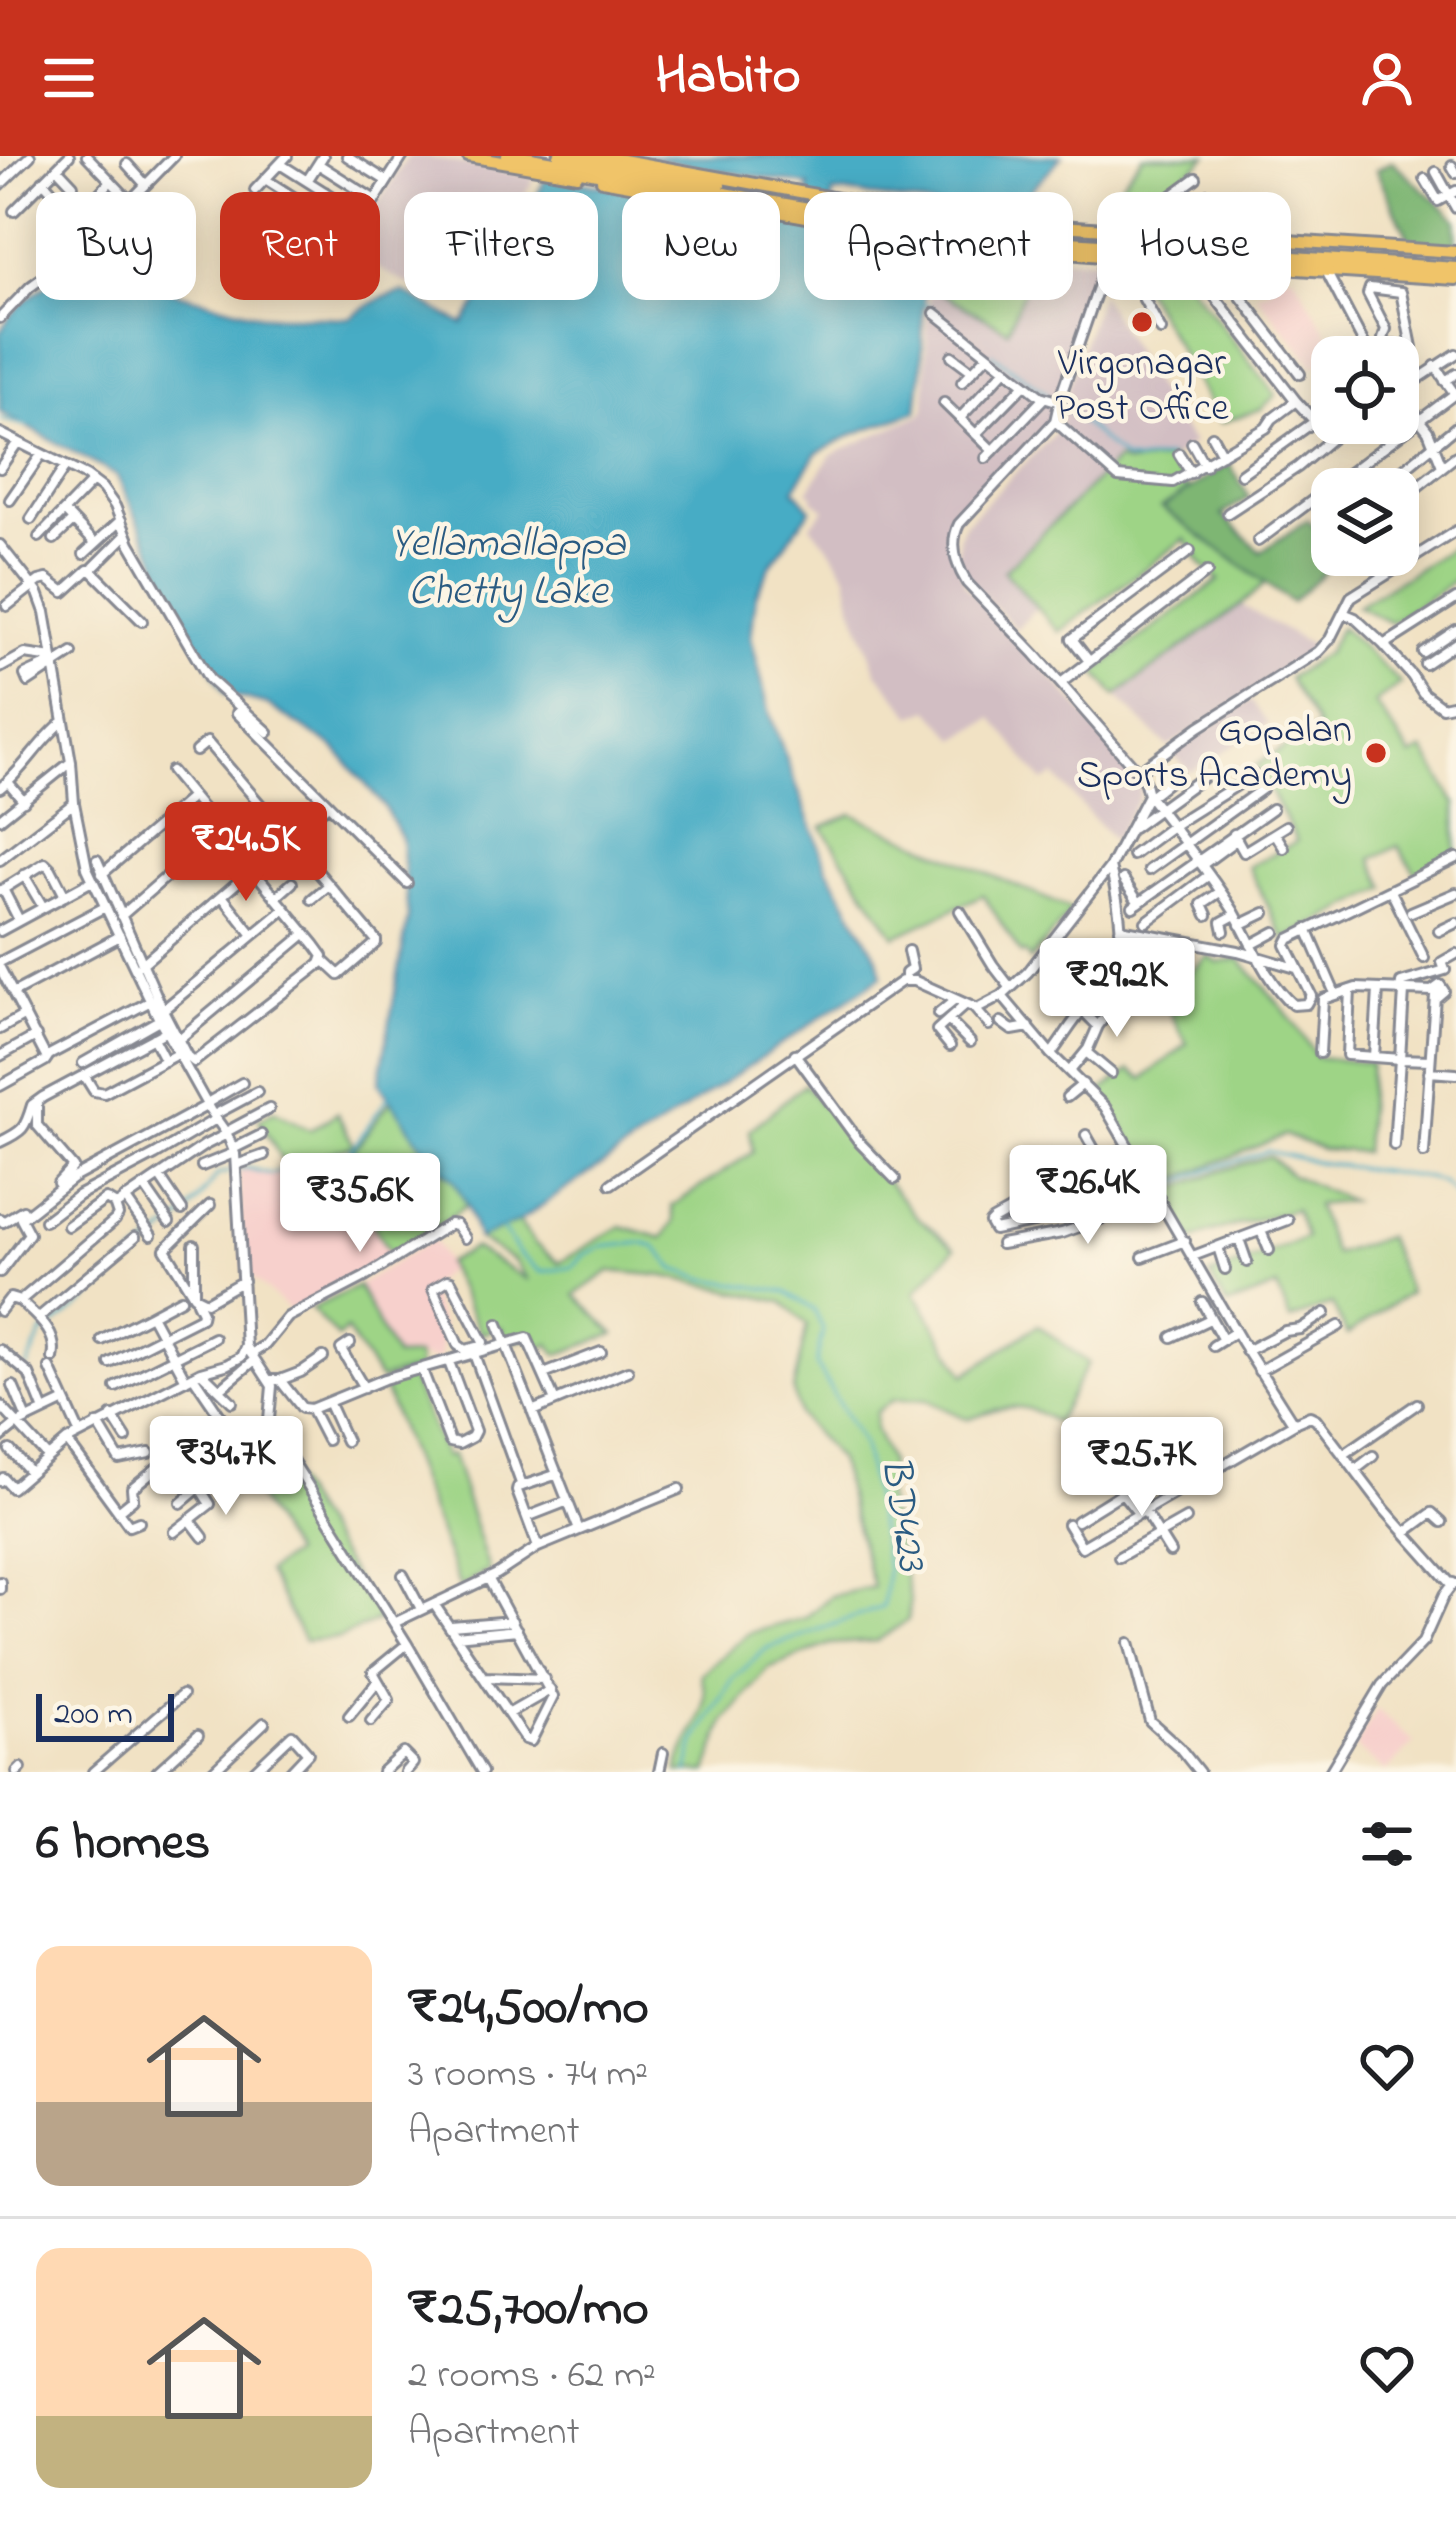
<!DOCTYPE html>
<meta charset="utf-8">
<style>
:root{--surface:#fff;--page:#f6f6f6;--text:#202124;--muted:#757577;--line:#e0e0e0;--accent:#c8321e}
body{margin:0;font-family:"Indie Flower",sans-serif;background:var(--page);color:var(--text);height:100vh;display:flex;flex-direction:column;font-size:45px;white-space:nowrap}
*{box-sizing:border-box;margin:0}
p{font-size:39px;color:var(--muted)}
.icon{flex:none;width:66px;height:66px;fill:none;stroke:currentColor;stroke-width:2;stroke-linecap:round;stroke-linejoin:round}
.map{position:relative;height:1616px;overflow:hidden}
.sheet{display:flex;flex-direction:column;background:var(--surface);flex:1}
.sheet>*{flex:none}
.banner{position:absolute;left:36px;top:36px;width:1386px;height:108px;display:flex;gap:24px}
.tools{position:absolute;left:1311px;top:180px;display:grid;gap:24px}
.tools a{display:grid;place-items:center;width:108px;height:108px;border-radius:24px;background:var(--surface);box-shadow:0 6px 30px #0003;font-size:60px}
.scale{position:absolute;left:36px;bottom:30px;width:138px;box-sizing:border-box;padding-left:12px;border:6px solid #1b2f5e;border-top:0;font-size:33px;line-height:42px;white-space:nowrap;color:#1b2f5e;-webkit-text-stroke:9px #fcf5e5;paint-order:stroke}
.price{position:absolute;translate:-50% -102px;padding:0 27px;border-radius:12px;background:#fff;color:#222;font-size:39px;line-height:78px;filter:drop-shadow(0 3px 6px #0008)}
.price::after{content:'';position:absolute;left:50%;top:72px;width:36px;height:27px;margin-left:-18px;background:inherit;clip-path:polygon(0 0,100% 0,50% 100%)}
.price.selected{background:var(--accent);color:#fff}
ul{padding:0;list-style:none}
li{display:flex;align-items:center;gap:36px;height:300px;padding:0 36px}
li+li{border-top:3px solid var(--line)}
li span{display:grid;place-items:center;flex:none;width:336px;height:240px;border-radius:24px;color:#555}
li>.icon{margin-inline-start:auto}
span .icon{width:144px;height:144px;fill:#fffc;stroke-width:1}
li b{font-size:51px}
h2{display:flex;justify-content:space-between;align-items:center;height:144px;padding:0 36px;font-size:51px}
.chip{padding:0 42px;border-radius:24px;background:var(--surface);box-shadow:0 6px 30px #0003;font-size:42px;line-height:108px}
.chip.selected{background:var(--accent);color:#fff}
header{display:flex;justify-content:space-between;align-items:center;height:156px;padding:0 36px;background:var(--accent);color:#fff;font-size:54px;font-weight:700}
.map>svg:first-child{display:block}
.built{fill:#f7d0cc}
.industrial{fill:#d2bec3}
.green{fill:#9ed486;stroke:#5c8272;stroke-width:3}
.forest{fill:#7eb673;stroke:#4c7268;stroke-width:3}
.water{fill:#46acc5;stroke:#306e92;stroke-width:3}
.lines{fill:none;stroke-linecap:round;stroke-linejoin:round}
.stream{stroke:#46acc5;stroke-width:3}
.minor-casing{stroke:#868891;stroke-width:14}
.major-casing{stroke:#868891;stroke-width:16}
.highway-casing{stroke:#868891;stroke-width:20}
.minor{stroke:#fff;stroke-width:8}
.major{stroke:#f0c469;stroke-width:10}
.highway{stroke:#f0c469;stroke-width:14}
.poi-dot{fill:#c8321e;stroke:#fcf5e5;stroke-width:4.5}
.labels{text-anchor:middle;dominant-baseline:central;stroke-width:9;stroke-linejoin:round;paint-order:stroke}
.poi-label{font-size:39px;fill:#1b2f5e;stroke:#fcf5e5}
.water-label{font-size:42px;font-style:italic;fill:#2a5b82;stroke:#fcf5e5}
</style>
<header><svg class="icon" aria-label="menu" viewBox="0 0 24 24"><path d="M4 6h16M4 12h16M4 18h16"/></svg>Habito<svg class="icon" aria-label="person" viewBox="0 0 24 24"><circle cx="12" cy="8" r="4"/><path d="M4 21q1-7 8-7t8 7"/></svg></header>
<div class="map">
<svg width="1456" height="1616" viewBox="0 0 1456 1616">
<rect width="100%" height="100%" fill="#fcf5e5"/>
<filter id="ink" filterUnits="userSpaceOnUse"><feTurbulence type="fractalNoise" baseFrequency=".00833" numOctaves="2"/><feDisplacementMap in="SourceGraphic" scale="24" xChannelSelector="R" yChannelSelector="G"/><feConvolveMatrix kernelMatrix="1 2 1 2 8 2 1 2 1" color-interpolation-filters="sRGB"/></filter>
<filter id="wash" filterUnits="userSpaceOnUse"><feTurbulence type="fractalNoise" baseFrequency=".004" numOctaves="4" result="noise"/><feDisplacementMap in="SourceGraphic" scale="48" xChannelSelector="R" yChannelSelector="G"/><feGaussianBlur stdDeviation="2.7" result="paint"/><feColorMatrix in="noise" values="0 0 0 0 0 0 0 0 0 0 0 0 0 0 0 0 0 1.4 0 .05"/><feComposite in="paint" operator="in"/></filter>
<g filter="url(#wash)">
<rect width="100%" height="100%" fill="#f1e2c4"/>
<path class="built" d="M1263,117L1294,119L1338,195L1315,210L1256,138L1270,133Z
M346,1000L392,1055L393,1101L307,1149L290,1155L244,1114L239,1016L247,1014L271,1020Z
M433,1083L450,1113L427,1131L442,1170L440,1203L432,1204L414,1200L396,1201L358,1130Z
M1377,1553L1414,1587L1386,1616L1355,1591Z"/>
<path class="industrial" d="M408,0H423L535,22L459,139L445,145L399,124L348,95Z
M1037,100L1098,104L1096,124L1055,243L1053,263L954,366L952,380L965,429L1024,489L1142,624L1138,644L1113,685L1055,620L1043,626L993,562L957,583L930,553L913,560L877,516L852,449L847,419L830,392L810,369L825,353L813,344V338L808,335L831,299L921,258L925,252L927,151L932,132L1008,174Z
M1100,138L1172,259L1193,287L1171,303L1188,334L1161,352L1035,453L1016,473L968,425L958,401L959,380L964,368L1060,272L1063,246Z
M1241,449L1317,493L1168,591L1116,540Z
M1251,544L1268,568L1190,616L1172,597Z"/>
<path class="green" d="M1143,0H1207L1162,41L1142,66L1104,62L1115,35Z
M951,92L1037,100L1008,174L932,132Z
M1130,108L1175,110L1276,239L1261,253L1220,267Z
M1171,303L1188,334L1162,352L1266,427L1241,449L1116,540L1095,516L1219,424L1202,409L1185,383L1059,476L1004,415L1117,304L1127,308Z
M1456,389V424L1391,467L1357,450Z
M1341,471L1401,528L1375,547L1411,600L1424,594L1456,648V698L1417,719L1398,690L1372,703L1386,732L1284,783L1248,711L1297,685L1256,609L1318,571L1288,522L1326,497Z
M852,658L1072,754L1030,804L1024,796L1021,798L983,739L895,780L822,671Z
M1208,800L1218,807L1240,803L1284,854L1317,901L1370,907L1364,996L1322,993L1285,979L1159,1030L1101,936L1130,914L1143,923L1187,888L1169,854L1182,844L1173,833Z
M804,928L916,1060L955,1092L915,1136L965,1219L1038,1169L1088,1207L1055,1267C1022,1242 1001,1251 967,1263L926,1244H893L876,1256L875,1273L889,1306L886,1342L910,1443L908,1464L877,1485L830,1488L768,1513L725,1565L707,1616H678C681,1589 705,1566 705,1539C705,1532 702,1525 701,1518L749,1477L805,1462L831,1440L873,1431L838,1304L799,1259L793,1235L807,1169L783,1146L665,1120L610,1115L575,1139L615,1178L557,1199L550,1188L540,1193L535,1180L507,1187L501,1171L481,1178L446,1107L473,1092L528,1124L514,1105L478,1083L519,1065L534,1087L559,1107L621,1070L663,1082L674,1066L672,1050L753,996L750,974Z
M391,944L432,1006L453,1023L467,1049L393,1101L373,1070L391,1055L348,1002Z
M274,955L310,974L337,957L354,989L286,1011L259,964Z
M1269,1000L1291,1019L1350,1045L1316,1049L1334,1098L1386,1081L1409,1136L1347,1179L1332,1148L1290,1164L1277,1131L1227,1150L1210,1120L1306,1082L1295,1053L1208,1077L1192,1085L1164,1037L1216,1016Z
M358,1130L395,1201L417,1200L419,1213L379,1223L346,1174L338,1182L311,1153Z
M409,1219L445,1301L452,1299L489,1414L460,1432L382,1227Z
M269,1287L380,1463L339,1482L304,1485L267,1416L292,1398L236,1307Z"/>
<path class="forest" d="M1392,5L1456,63V91L1411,87L1376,14Z
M1229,307L1249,341L1222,359L1261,396L1307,364L1332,389V399L1342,400L1291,446L1162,352Z"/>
<path class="water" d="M640,0H1062L1006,61L848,37H833L828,70L893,84L934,98L923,148L922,210L917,255L854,278L817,297L794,333L811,353L771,408L756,438L751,481L770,559L827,711L878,802L882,820L519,1065L478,1083L467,1049L453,1023L433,1006L379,927L408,762L401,682L384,650L336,593L268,549L225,538L180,453L117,320L0,256C0,239 0,192 0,178C8,152 55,121 79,111L261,159L349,162L381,142L403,136L463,168L488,133L547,20L802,65L809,30Z"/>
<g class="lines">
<path class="stream" d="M920,144L936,156
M992,198L1047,238
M1060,247L1123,303L1135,306L1168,302
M0,263L27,270
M1162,1033L1210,1013L1268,995L1316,1006L1428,1022L1442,1027L1456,1040
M500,1069L518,1097L541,1116L573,1111L584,1099L601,1091L641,1087L656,1091L675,1113L707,1123L786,1136L814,1154L823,1173L816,1208L863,1290L887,1413L883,1451L767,1492L733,1523L695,1586L688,1616
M27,1211L42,1178L84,1147L120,1113L188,1058L218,1018L247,1012L270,1018L348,998L388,941"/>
</g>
</g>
<g filter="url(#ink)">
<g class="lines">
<defs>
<path id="minor" d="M87,0L129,44
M347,0L387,25
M127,8L145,28
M280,8L364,61
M318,8L375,44
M1452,10L1456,17
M57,12L73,29
M1436,16L1456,52
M265,23L353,79
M1425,23L1438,45L1456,35
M43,25L64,48
M307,25L323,0
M0,29L30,0
M255,34L287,0
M70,45L100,76
M94,53L89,48L111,25
M1184,54L1170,41L1196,22
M14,55L69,0
M307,64L325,36
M1154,77L1170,51
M1174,78L1182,57L1208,38
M346,90L403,0
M1104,100L1101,123L1061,239L1055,265L959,368C949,388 956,409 967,427L1035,498L1138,616L1145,627L1148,639L1110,711L1028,816L1002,840L1051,898L1105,951L1241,1185L1291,1264L1296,1266L1310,1260L1316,1263L1385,1354L1449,1426L1456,1428
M1124,102L1126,111L1161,174
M1188,106L1296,245L1331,283L1354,267
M1216,108L1300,218
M1326,115L1371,201
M1370,132L1401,136L1412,191L1387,189L1383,183L1386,173L1368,138Z
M935,157L1040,240L1060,246
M0,162L30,131L87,89L174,0
M952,200L972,215
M1435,210L1455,238
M1445,225L1456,218
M962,226L988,199
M1398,236L1456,198
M1398,237L1428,275L1442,310
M944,247L993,295
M960,262L1006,213
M1055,265L1118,321L1173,326L1266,272L1272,263L1296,245
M0,277L86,320L102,332L115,350L130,387L209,523L268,576
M976,278L1025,228
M1212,280L1222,298
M1192,287L1205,310
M1179,298L1191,317
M986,302L1044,242
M0,312L18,286
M1241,318L1332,253
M1379,333L1456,271
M10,344L41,299
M1398,346L1456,300
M64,355L95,387
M1228,357L1298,311L1331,283
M31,363L65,311
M1327,375L1332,371
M126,379L94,411L92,415L142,465
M39,381L93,325
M54,383L73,365
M1258,385L1456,237
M0,389L38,437L45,456L71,606L74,647L87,712L158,861L210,954L227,978L235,998L246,1190L272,1230L269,1264L277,1280L407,1488L482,1616
M84,398L121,364
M7,450L39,425L47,423L64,436L88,414H91
M1343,457L1355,462L1384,489L1456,443
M1383,488L1412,520L1423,537L1442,551L1456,548
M1423,496L1456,474
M1089,505L1072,483L1190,395
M53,506L25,519L28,526L72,497
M1425,508L1456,487
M0,512L25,498L53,502
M1061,527L1207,416
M237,557L407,727
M196,595L207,586L376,784V787L339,819L323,804
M1138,616L1199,571L1318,496L1330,483L1351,441L1456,375
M8,626L24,645
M0,632C25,613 39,584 64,565
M1149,640C1177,677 1208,714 1233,754C1251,785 1265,825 1293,849L1306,848L1311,839L1286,789L1289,783L1456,702
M1149,641L1177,619
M0,663L71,606
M1133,672L1202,622
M1275,677L1284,692
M1234,678L1244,696L1286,670
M1133,699L1172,670L1253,619
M0,704L74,647
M97,704L163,854L187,900L194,906L320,808L323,800L315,789L171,615
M1202,709L1232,687
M1149,714L1262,633
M102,718L192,641
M24,719L43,751
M1123,723L1139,747
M3,733L19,764
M0,735L45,707L51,713L65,740
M1391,735L1424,802
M222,740L253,779
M275,742L292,727
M312,743L329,729
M1133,751L1272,653
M960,755L993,809L1010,831
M1411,756L1456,737
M1207,759L1202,748L1220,736
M121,760L219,675
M1146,766L1209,719
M1240,769L1265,757
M1120,773L1238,795L1296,812
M1307,773L1333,833
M0,775L92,725
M1224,775L1222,766L1235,759
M1439,775L1456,767
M1251,789L1275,776
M1043,798L1070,824
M0,806L105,751
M141,809L328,649
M0,812L46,901
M906,824V817L912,813L908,795
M1440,829L1444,835L1437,841L1433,834Z
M1350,834L1347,899L1374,901L1378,834
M1400,835L1401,827L1445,814L1442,806L1456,798
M1404,835L1400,903L1430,904
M13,837L120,780
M975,853L989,869
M163,854L285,753
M938,858L955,844
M948,864L970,886
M1001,866L1012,874L1029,871
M1098,870C1104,862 1110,854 1114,845C1128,807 1120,749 1110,711
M0,873L25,859
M153,882L165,905
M178,884L305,778
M950,890L937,874L965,849
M1086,896L1111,917
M1320,897L1323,843L1356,832L1432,835
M795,898L860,987L895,1023
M1051,898C1071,873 1081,843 1116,836
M0,900L36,880
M1374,901L1400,903L1394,989
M83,907L159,864
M1070,915L1088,893L1098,870L1082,854
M1429,916L1456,918
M84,919L94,935L104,937L177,898
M0,930L45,905L49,899L149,846
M1067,941L1083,928
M207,947L242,927
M37,948V969L73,1011L58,1027
M214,959L257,936
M226,976L269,953
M1086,979L1113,1027
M0,986C23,975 25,973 32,949L43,941L165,876
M233,993L261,979
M1424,997L1435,840
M236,1009L264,999
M202,1010L234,997
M1077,1018L1087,1036V1041L1034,1066L994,1074L990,1067L993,1064C1038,1039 1083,1014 1128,990
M159,1020L182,1054
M611,1028L902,825H915L977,853L1002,840
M144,1030L169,1066
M125,1042L151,1079
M210,1049L165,1093L194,1140L206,1146L243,1125
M0,1063L3,1066L23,1054
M45,1065L79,1039L155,999L216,963
M68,1070L106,1043L116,1049
M1261,1075L1269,1094
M1239,1083L1247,1106
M1001,1088L1062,1077L1159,1042
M194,1089V1138
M1218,1091L1225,1113
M1193,1100L1288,1064
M1143,1101L1185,1085
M0,1116L29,1078L21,1063L73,1022L208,949
M448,1124L451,1125L483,1186L482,1190L465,1194L458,1189L433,1133Z
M20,1145C37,1161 59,1177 53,1202
M1202,1146L1223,1184
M0,1155L10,1142L20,1145L115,1064L118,1059L115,1050L205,989L227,978
M151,1159L181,1143
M38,1162L135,1081
M498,1168L579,1374
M1172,1181L1210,1163
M102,1184L151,1159L186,1224
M350,1187L341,1193L364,1232
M1213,1190L1235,1176
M0,1194L29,1218L44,1255
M1246,1195L1285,1175L1300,1173L1325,1157
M251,1198L265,1189L288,1161L365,1121L450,1068L456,1069L465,1082
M474,1198L522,1330L558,1318
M110,1207L201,1161L202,1156L197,1146
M50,1212L80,1278
M422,1214L450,1286L459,1288L472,1281L475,1275L449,1206
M1259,1215L1339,1170
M202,1217L232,1246
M544,1218L601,1196
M193,1220L229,1273
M269,1224H280L302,1252L311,1253L384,1223L527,1182L555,1245
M280,1224L301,1216L323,1201
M13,1230L27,1263
M116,1231L214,1182
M220,1233L255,1204
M329,1248L346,1285
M0,1249L48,1301
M311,1253L327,1284
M532,1255L628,1215
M112,1260L126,1282
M98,1268L119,1303L149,1297
M0,1282L17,1268L65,1245
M67,1285L129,1370L139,1366
M10,1294L30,1316
M1343,1299L1417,1248
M1355,1314L1373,1300
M0,1325L3,1322L12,1332L67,1285L201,1216L226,1209L241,1201L246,1190
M522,1330L518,1331L517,1335L538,1391
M181,1347L233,1303L277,1280
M1144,1354L1170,1396
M118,1355L133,1343L132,1332L164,1306
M527,1361L568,1345
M190,1364L203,1381
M1077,1365L1122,1337L1138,1357
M1068,1368L1082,1391L1295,1267
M174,1376L210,1348L199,1331
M1406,1376L1432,1357L1442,1366
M1119,1401L1186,1363
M403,1419L421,1453
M0,1426V1433
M434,1448L525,1583L531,1585L553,1541L488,1422
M394,1467L497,1418L538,1391L679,1333
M451,1470L512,1465
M456,1480L517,1474
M1129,1487L1150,1565L1179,1591L1199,1616
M485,1521L544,1523
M508,1558L550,1534
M349,1560L377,1526
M371,1565L389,1544L373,1516L407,1488
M17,1616L21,1612
M93,1616L182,1539
M157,1616L198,1579
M212,1616L264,1567
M253,1616L292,1579L308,1597L290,1616
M382,1616L403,1597L413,1607L405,1616
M659,1616L663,1597
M1330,1616L1382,1529L1423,1486L1444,1439L1453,1427"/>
<path id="major" d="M468,0L577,19
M600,0L927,59
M602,24L945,86L1124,102L1456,123
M952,63L1456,96"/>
<path id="highway" d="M509,0L925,75L981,82L1456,114
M561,0L718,29
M905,62L960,70"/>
</defs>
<use href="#minor" class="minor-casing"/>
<use href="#major" class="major-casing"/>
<use href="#highway" class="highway-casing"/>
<use href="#minor" class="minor"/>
<use href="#major" class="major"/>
<use href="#highway" class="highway"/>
</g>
</g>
<g class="poi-dot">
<circle cx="1142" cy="166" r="12"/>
<circle cx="1376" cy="597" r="12"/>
</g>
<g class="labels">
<g class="poi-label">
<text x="1142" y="208">Virgonagar<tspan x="1142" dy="45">Post Office</tspan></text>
<text x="1352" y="575" text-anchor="end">Gopalan<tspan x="1352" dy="45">Sports Academy</tspan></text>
</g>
<g class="water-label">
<text x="508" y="388">Yellamallappa<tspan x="508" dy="48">Chetty Lake</tspan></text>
<text transform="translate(902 1358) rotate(81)">BD423</text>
</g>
</g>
</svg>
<div class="tools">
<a><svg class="icon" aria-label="locate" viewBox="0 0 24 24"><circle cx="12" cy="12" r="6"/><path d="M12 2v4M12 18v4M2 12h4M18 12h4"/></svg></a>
<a><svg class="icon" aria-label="layers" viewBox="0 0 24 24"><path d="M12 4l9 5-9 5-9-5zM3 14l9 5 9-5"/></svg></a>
</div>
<div class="scale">200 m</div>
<b class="price selected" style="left:246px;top:748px">₹24.5K</b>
<b class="price" style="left:1117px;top:884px">₹29.2K</b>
<b class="price" style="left:1088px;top:1091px">₹26.4K</b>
<b class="price" style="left:360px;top:1099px">₹35.6K</b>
<b class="price" style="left:226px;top:1362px">₹34.7K</b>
<b class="price" style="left:1142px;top:1363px">₹25.7K</b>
<div class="banner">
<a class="chip">Buy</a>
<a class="chip selected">Rent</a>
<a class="chip">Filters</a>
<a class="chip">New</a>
<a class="chip">Apartment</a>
<a class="chip">House</a>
</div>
</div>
<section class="sheet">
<h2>6 homes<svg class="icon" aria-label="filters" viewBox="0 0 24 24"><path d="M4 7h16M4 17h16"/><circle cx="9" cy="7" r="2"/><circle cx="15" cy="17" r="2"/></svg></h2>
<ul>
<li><span style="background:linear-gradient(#ffd9b3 65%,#b9a48a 0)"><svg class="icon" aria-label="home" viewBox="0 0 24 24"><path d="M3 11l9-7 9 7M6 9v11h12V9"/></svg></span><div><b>₹24,500/mo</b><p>3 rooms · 74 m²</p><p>Apartment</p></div><svg class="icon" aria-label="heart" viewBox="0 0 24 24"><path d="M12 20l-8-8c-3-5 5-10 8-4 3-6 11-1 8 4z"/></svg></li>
<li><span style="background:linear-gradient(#ffd9b3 70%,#c2b280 0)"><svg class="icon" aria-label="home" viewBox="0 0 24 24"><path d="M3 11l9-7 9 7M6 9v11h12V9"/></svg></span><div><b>₹25,700/mo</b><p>2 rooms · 62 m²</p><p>Apartment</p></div><svg class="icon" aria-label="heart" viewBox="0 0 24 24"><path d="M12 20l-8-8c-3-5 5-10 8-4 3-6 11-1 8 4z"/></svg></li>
</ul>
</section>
